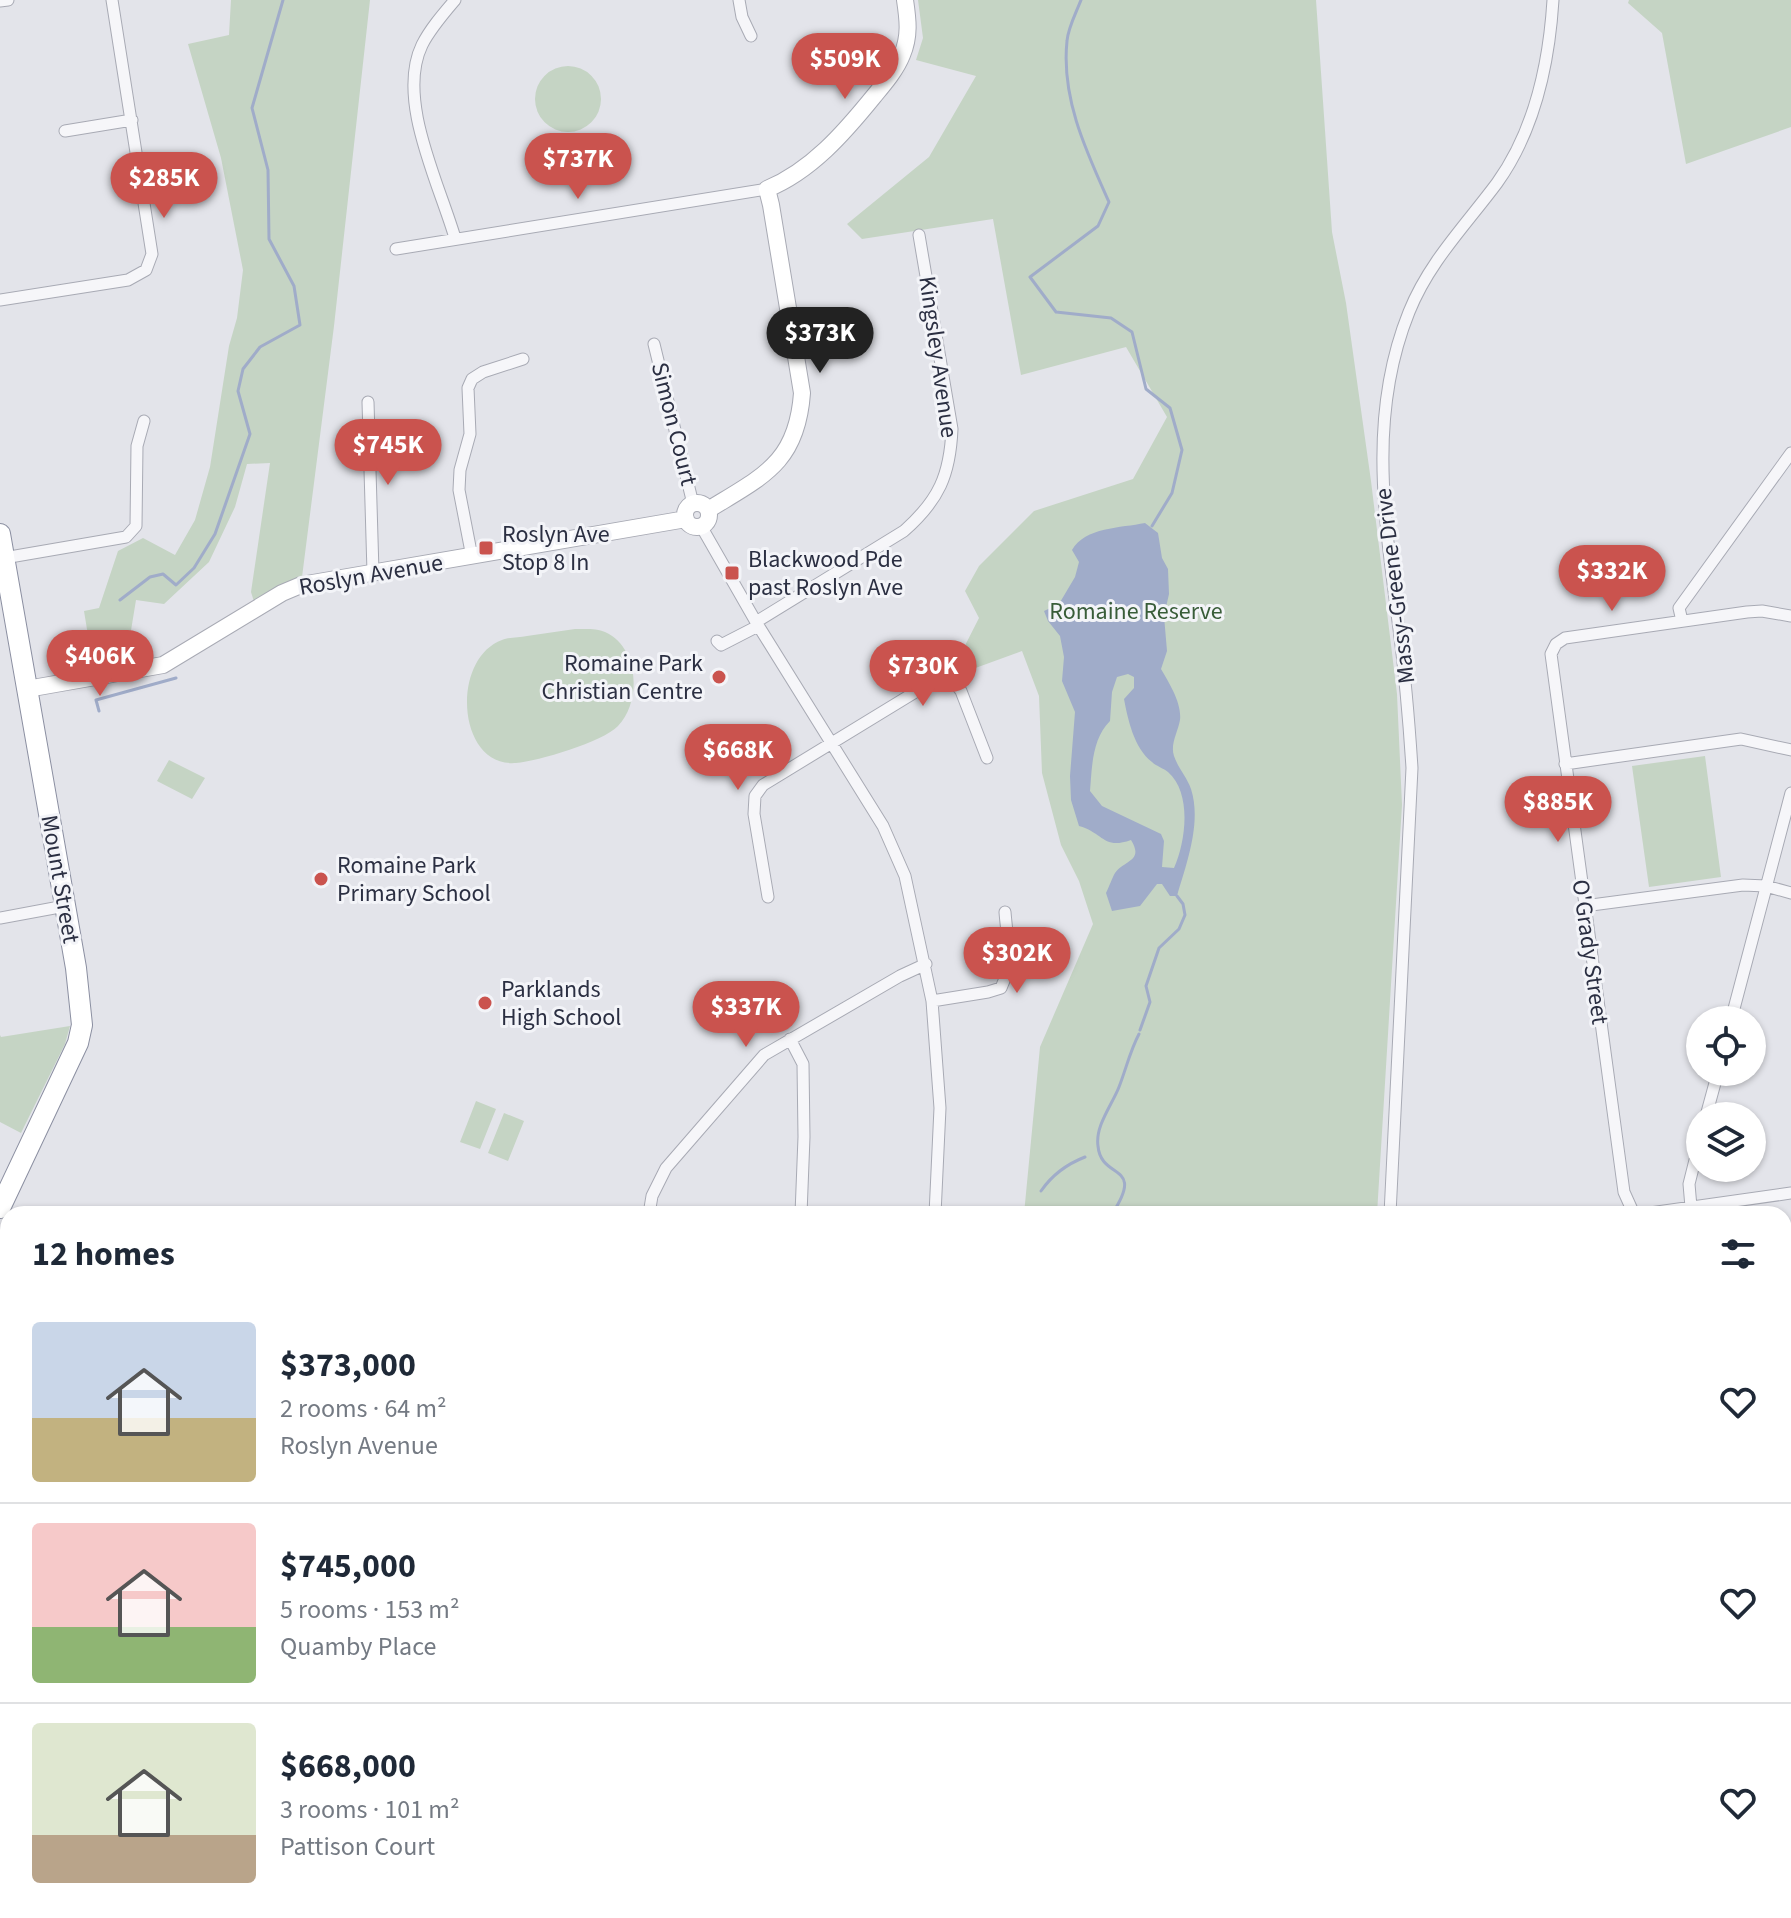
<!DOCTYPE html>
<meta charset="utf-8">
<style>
:root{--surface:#fff;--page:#f6f6f7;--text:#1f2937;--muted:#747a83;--line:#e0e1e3;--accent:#ca534e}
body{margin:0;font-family:"Source Sans 3",sans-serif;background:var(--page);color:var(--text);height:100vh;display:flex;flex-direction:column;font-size:30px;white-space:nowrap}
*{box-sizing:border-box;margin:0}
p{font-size:26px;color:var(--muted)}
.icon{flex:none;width:44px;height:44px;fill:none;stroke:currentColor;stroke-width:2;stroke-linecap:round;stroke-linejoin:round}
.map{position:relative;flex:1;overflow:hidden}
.sheet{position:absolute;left:0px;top:1206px;width:1792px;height:712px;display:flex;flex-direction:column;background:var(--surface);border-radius:24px 24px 0 0;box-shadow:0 2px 6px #0004}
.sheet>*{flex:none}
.controls{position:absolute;left:1686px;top:1006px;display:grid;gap:16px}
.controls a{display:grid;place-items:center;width:80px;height:80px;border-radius:50%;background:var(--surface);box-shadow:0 2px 6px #0004;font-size:40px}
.price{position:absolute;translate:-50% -68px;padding:0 18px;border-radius:28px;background:var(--accent);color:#fff;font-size:26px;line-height:52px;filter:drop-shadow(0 2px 4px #0008)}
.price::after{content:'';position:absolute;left:50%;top:48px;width:24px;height:18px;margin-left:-12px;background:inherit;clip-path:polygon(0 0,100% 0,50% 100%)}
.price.selected{background:#222;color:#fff}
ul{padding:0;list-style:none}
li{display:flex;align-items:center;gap:24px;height:200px;padding:0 32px}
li+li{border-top:2px solid var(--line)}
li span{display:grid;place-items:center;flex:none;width:224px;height:160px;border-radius:8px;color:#555}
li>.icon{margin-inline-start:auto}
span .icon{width:96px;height:96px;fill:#fffc;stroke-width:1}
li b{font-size:34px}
h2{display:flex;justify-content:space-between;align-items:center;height:96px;padding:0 32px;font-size:34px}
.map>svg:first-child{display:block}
.green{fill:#c5d4c4}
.water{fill:#a0acc9;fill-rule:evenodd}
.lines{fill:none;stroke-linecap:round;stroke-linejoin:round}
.stream{stroke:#a0acc9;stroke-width:3}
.street-casing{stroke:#a8aab4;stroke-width:13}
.secondary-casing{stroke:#a8aab4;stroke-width:18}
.highway-casing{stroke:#8b8fa1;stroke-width:22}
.street{stroke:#f6f6f9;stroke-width:11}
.secondary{stroke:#fff;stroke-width:16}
.highway{stroke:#fff;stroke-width:20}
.poi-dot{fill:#ca534e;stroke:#f3f4f8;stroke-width:3}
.labels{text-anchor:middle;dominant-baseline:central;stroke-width:6;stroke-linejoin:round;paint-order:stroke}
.street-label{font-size:24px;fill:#2b2f42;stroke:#f3f4f8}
.poi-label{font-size:24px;fill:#2b2f42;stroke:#f3f4f8;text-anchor:start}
.park-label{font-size:24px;fill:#395d39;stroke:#f3f4f8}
</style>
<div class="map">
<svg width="1791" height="1918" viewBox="0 0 1791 1918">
<rect width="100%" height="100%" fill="#e3e4ea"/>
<path class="green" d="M231,0H370L334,326L301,585L256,608L251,592L270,463L247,464L235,507L209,562L164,604L136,600L126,661L93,666L84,611L99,608L118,551L143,538L175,555L195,520L210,467L229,346L237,318L243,270L221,158L188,44L229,35Z
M918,0H1316L1332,232L1346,303L1371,481L1397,694L1402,805L1377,1214H1024L1040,1047L1093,924L1079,881L1061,845L1042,773L1039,696L1022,651L959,674L951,673L979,618L965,591L979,566L1034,511L1133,479L1167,417L1126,347L1021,375L993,219L862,239L847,224L929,157L976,76L916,60L923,38Z
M1629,0H1791V127L1686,164L1662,33L1628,3Z
M535 99a33 33 0 1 1 66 0a33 33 0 1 1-66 0Z
M575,629C584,629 597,628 605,632C639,647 642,701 618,726C603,742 538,761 516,763C457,768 450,659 502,640C509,637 519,638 527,636C543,634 559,631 575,629Z
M1705,756L1721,877L1649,887L1632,766Z
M169,760L205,778L192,799L157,781Z
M70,1026L65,1044L21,1133L0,1122V1035L1,1037Z
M476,1101L496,1109L480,1149L460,1142Z
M504,1113L524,1121L508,1161L488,1153Z
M6,1807L8,1910H154L168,1918H0V1813Z
M547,1910H1273L1270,1918H533Z"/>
<path class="water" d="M1145,523L1158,533L1162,558L1168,569L1169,594L1164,616L1167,651L1161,669C1169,683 1182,703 1180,720C1178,732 1170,744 1174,756C1178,768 1187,777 1191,789C1202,823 1186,865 1177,896H1170L1162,884H1157L1140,906L1112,911L1106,893C1109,887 1112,878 1115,873C1125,860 1144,861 1131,840C1103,850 1104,833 1079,826L1071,800L1070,776L1075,712L1062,681L1064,657L1060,636L1048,621L1044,611L1059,604L1075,577L1079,562L1072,550C1085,527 1121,528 1145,523ZM1128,674L1134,677V688L1124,699C1128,720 1134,748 1152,762C1156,766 1163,768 1168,772C1192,793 1186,841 1174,868L1162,867L1164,841L1161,834L1102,806L1090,791C1092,767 1092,739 1110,721L1112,692L1117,677Z"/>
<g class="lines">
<path class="stream" d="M1081,0C1076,13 1068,28 1067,41C1061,98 1086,151 1109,202L1098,226L1030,277L1056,312L1111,318L1132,332L1146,389L1170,408L1182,450L1172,493L1152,526
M120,600L150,577L163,574L176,585L194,568L215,534L250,434L238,391L243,369L260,347L300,325L294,286L269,239L268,170L252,108L283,0
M99,711L96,700L176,678
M1140,1030L1150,1002L1146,986L1159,948L1179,929L1185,915L1183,904L1177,896
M1041,1191C1052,1175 1067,1164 1085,1157
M1112,1214C1146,1162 1101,1181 1098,1146C1095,1126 1112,1105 1119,1087C1126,1069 1130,1051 1139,1034
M102,1910L111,1918
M59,1918L73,1910
M637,1918L651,1910"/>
<defs>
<path id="street" d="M739,0L742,17L751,36
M0,1L8,0
M65,131L132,120
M455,238C439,183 396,99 422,45C430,29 443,14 455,0
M396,249L767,189
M0,300L128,280L146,270L152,254L112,0
M654,344L693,504
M368,402L373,572
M701,526L756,622L883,826L905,876L932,1001L940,1108L935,1214
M472,557L459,490L460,470L470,434L468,388L472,379L483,372L523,359
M4,558L126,537L136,526L137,446L144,421
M1791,616L1762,611L1747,612L1565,638L1556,644L1551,654L1624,1192L1633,1212L1643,1214L1791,1193
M1682,621L1679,608L1791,453
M756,622L904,531C939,500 950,475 952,429L919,235
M717,641L721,645L758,626
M1565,764L1741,739L1791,750
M768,897L754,814L755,796L763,785L935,680L952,679L961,691L987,758
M1584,906L1743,885L1766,886L1791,893
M0,918L65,906
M932,1001L988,992L1001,988C1013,963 1007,938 1005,912
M1731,1020L1791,793
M790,1039L803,1064L804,1137L801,1214
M1706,1116L1718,1072
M1691,1207L1689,1184L1700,1140
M649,1214L652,1196L666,1168L764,1055L900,976L926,964
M1390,1214L1412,768C1409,721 1405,675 1399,629C1385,522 1367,416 1409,312C1429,262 1465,226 1497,183C1535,130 1549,64 1553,0
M0,1418L8,1417
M0,1717L8,1713
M1287,1918L1289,1910"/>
<path id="secondary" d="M685 515a12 12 0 1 1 24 0a12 12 0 1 1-24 0Z
M708,510C763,476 797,463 802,393L771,205L767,189C811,171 844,133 874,96C884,84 896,70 902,55C910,36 908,20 905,0
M27,689L163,665L282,593L301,585L686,519
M1784,1451L1791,1353
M1670,1918L1674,1910"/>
<path id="highway" d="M0,534L76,968L82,1025L78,1043L0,1208"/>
</defs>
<use href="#street" class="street-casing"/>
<use href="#secondary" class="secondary-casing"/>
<use href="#highway" class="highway-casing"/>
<use href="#street" class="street"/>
<use href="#secondary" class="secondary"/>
<use href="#highway" class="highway"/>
</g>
<g class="poi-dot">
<rect x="478" y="540" width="16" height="16" rx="4"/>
<rect x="724" y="565" width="16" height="16" rx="4"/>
<circle cx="719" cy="677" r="8"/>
<circle cx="321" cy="879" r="8"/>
<circle cx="485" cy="1003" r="8"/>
</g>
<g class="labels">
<g class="street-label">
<text transform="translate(938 357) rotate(82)">Kingsley Avenue</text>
<text transform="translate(674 424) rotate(76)">Simon Court</text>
<text transform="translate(371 575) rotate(-10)">Roslyn Avenue</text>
<text transform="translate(1395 586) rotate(-97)">Massy-Greene Drive</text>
<text transform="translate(60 879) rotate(80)">Mount Street</text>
<text transform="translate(1590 952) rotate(82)">O'Grady Street</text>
</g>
<g class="poi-label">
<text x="502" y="534">Roslyn Ave<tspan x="502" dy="28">Stop 8 In</tspan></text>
<text x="748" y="559">Blackwood Pde<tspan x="748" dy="28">past Roslyn Ave</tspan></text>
<text x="703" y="663" text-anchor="end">Romaine Park<tspan x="703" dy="28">Christian Centre</tspan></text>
<text x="337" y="865">Romaine Park<tspan x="337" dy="28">Primary School</tspan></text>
<text x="501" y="989">Parklands<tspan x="501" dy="28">High School</tspan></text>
</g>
<g class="park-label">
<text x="1136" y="611">Romaine Reserve</text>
</g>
</g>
</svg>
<div class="controls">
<a><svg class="icon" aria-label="locate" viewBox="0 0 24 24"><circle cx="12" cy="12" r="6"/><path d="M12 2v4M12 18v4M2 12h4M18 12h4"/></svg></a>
<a><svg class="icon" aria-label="layers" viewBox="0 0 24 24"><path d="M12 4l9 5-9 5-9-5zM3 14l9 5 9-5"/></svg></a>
</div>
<b class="price" style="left:845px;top:101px">$509K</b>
<b class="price" style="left:578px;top:201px">$737K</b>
<b class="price" style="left:164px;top:220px">$285K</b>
<b class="price selected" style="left:820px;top:375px">$373K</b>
<b class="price" style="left:388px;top:487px">$745K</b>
<b class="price" style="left:1612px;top:613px">$332K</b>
<b class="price" style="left:100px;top:698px">$406K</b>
<b class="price" style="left:923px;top:708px">$730K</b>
<b class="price" style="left:738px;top:792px">$668K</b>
<b class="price" style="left:1558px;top:844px">$885K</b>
<b class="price" style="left:1017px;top:995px">$302K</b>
<b class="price" style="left:746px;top:1049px">$337K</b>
<section class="sheet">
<h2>12 homes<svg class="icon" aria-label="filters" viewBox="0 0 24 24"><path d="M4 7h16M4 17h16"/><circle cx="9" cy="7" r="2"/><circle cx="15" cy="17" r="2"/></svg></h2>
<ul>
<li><span style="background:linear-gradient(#c9d6e8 60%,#c2b280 0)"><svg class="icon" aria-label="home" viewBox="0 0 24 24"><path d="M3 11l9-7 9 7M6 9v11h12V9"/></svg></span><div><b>$373,000</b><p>2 rooms · 64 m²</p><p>Roslyn Avenue</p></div><svg class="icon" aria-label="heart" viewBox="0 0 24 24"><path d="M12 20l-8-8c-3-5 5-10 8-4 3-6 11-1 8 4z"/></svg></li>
<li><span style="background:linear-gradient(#f6c9c9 65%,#8fb573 0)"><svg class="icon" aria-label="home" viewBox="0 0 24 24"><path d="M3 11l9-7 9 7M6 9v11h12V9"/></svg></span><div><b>$745,000</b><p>5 rooms · 153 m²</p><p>Quamby Place</p></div><svg class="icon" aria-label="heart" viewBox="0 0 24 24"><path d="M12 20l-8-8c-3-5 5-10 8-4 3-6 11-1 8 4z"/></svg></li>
<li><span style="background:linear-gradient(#dfe7d0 70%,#b9a48a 0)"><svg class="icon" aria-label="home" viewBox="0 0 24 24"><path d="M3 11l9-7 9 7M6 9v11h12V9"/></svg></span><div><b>$668,000</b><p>3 rooms · 101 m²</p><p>Pattison Court</p></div><svg class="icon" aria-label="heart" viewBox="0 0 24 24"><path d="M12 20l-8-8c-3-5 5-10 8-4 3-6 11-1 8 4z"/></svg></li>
</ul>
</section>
</div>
